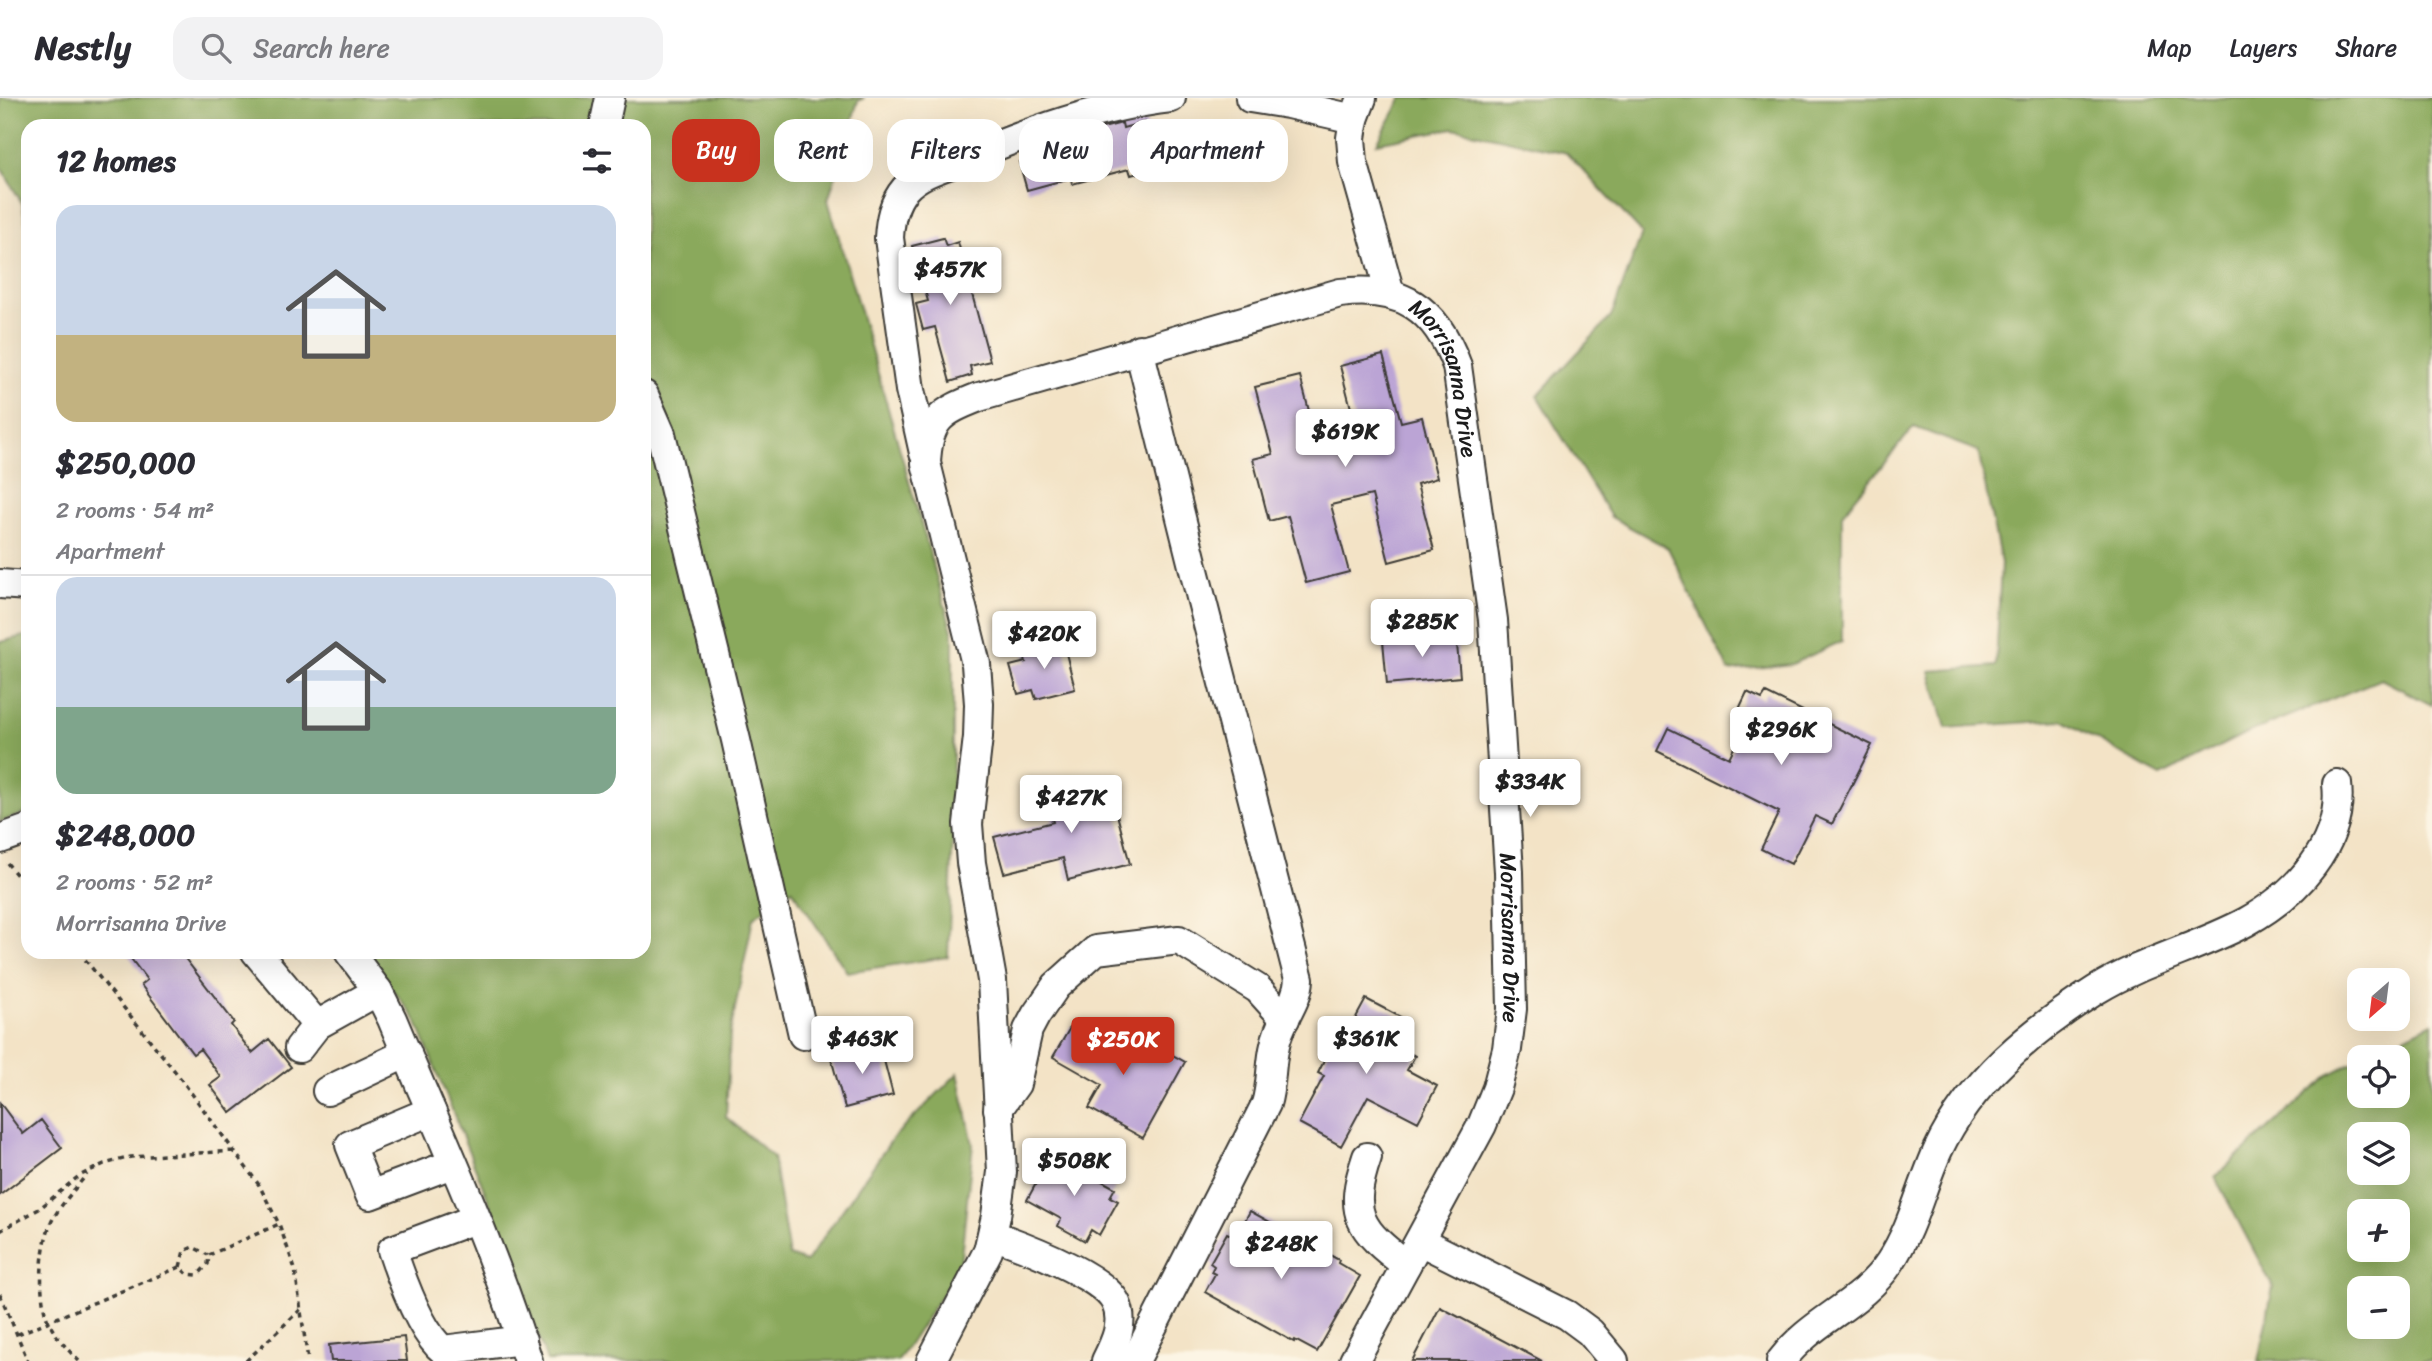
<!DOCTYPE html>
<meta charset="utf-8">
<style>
:root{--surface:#fff;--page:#f2f2f3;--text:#2b2b33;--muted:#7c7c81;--line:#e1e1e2;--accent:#c8321e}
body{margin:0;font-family:Sriracha,sans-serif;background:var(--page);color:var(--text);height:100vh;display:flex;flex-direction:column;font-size:26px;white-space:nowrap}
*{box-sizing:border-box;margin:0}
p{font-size:23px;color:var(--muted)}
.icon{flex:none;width:38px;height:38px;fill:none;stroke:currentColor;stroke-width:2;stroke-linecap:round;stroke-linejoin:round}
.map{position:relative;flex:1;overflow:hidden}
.details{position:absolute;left:21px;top:21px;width:630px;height:840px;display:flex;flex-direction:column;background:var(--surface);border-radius:21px;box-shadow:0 7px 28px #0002}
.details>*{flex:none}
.guide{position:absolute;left:672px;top:21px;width:665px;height:63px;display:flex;gap:14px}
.needle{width:46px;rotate:208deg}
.controls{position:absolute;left:2347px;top:870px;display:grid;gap:14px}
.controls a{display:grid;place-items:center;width:63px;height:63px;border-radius:14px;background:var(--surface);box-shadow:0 7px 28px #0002;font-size:35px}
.price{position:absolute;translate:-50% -60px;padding:0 16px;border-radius:7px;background:#fff;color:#222;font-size:23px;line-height:46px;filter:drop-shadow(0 2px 4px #0008)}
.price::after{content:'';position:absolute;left:50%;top:42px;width:21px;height:16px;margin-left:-10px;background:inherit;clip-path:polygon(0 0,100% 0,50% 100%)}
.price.on{background:var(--accent);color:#fff}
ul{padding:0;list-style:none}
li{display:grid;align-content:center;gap:14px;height:371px;padding:0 35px}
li+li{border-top:2px solid var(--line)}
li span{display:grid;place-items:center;height:217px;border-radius:21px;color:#555}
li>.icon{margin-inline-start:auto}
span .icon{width:126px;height:126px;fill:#fffc;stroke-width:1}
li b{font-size:30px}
h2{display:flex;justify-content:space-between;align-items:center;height:84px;padding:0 35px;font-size:30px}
.chip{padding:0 24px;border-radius:21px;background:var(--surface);box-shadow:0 7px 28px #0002;font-size:24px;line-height:63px}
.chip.on{background:var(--accent);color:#fff}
header{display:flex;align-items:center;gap:42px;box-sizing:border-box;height:98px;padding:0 35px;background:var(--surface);border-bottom:2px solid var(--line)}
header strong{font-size:33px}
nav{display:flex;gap:38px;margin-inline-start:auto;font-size:24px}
.search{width:490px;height:63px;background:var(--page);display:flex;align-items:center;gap:18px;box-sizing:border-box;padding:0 24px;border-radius:21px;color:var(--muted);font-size:26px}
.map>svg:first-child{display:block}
.forest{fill:#8aa95c;stroke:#53623c;stroke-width:2;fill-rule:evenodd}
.building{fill:#bba4d5}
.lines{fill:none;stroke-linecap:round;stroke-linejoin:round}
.minor-casing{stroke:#3c3a36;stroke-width:32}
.path{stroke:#3c3a36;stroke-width:3.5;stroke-dasharray:5 5;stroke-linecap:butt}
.minor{stroke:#fff;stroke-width:28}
.labels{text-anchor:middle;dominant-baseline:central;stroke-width:6;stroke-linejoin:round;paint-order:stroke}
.street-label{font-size:23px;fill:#1c1c1c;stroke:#fcf5e5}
</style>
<header>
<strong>Nestly</strong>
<div class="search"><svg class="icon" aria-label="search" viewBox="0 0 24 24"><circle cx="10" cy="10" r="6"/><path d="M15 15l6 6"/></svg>Search here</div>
<nav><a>Map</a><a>Layers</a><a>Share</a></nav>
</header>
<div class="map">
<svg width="2432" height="1263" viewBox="0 0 2432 1263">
<rect width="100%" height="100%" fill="#fcf5e5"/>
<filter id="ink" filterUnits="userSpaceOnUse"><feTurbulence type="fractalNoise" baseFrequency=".0143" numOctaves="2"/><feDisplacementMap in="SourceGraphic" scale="14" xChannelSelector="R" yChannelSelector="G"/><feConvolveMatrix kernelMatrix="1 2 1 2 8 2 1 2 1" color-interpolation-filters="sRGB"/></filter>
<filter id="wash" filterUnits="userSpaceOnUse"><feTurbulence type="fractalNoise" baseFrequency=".00686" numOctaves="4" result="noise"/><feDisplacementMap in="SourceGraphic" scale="28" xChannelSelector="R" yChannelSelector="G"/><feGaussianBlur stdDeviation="1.57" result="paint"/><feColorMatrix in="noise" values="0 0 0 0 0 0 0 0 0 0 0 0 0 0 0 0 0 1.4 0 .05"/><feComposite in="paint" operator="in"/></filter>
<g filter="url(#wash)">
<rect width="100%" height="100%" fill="#f3e3c6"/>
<path class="forest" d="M0,0H864L858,3L828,102L953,536V736L948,859L847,874L792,791L753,820L730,936L726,1019L773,1059L789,1158L806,1164L893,1040L958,975L973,1046L960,1169L898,1263H547L497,1124L415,920L363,854H644V28H28V136L22,105L0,68Z
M1402,0H2432V607L2381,581L2240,638L2161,678L2062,622L1946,630L1930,573L1996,568L2001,465L1978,353L1914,329L1842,416V543L1792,566L1729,573L1668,450L1611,419L1537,298L1611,219L1642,135L1567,55L1453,30L1377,45Z
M28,537V714L0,724V544Z
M2432,925V1263H2258L2273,1189L2215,1079L2328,977L2359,961V998H2398V959H2364ZM2359,1036H2398V1074H2359ZM2359,1113H2398V1152H2359ZM2359,1190H2398V1228H2359Z"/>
<g id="blocks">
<path class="building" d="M1145,24L1147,29L1155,27L1160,44L1152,46L1157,70L1131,77L1129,71L1072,86L1071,80L1027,92L1019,64L1027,61L1026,56L1047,51L1046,47L1095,32L1122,25L1123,30Z
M943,140L946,148L958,144L990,263L970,268L972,277L950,284L935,229L923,232L916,206L928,203L912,148Z
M1383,257L1401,324L1422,319L1437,380L1417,386L1434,452L1389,464L1372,397L1331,407L1349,474L1306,485L1288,418L1269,423L1253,361L1273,356L1255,289L1300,278L1318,348L1358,337L1340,268Z
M1456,536L1460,579L1387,586L1383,543Z
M1063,543L1075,591L1036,601L1033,592L1018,596L1010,568L1026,564L1023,553Z
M1747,594L1762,601L1766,595L1872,647L1832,726L1815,718L1791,766L1761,751L1779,714L1657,653L1668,630L1729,660L1750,617L1739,611Z
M1108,682L1130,766L1068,782L1063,760L1004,775L994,739L1053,724L1046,698Z
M126,854H180L234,924L231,927L252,955L269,941L291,969L231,1015L210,987L221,979L200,951L193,956L141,887L147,882Z
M1366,901L1408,923L1395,947L1415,958L1407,972L1437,988L1418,1024L1368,998L1341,1048L1299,1025L1324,978L1318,975L1333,945L1340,949Z
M1071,928L1119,956L1131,934L1185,964L1143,1040L1089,1010L1102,987L1053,959Z
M880,947L893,997L845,1010L831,960Z
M0,1005L23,1036L41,1022L62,1050L0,1097Z
M1052,1056L1115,1090L1110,1099L1118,1103L1099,1137L1091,1132L1085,1143L1058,1128L1061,1121L1027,1102Z
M1250,1113L1339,1162L1338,1165L1360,1178L1317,1254L1295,1242L1294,1244L1205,1194L1215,1176L1211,1174L1214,1168L1210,1165L1227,1135L1231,1137L1236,1130L1240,1132Z
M1440,1209L1542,1263H1412Z
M404,1239L407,1263H331L329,1247Z"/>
</g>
</g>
<g filter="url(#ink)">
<use href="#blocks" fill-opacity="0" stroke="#3c3a36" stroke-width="2"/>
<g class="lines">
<defs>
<g id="minor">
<path d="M1250,0L1288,6L1354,21"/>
<path d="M1362,0L1354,21L1351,40L1353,64L1390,195"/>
<path d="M604,28L610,0"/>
<path d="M644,297L661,336L736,642L803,937"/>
<path d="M924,355L910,292L889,140C890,122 893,105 905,91C919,75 943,69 962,62C1028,34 1099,8 1171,0"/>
<path d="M0,486L28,488"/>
<path d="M0,741L28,731"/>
<path d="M256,854L317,927L378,893"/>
<path d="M349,854L378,893L392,921C439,1034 492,1146 528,1263"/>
<path d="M299,950L317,927"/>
<path d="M327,993L407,955"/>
<path d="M998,1011L1016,986L1028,932L1036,917L1056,888L1096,852L1179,842L1258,891L1285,921"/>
<path d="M431,1013L350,1047L370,1097L452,1066"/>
<path d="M1367,1059C1347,1117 1360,1132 1406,1167"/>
<path d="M475,1121L392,1152C401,1179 421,1235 443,1252L522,1242"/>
<path d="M993,1137C1021,1147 1104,1178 1116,1205C1125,1225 1115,1245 1106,1263"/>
<path d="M1420,1143L1567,1217L1590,1234L1614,1263"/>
<path id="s1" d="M931,1263L988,1153L996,1118L1002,1074L992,882L971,765L968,726L978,639L979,606L976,566L926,365C928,321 941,314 979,299L1340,195C1401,187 1436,210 1457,268L1493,522L1509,774L1512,911L1507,951L1497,990L1482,1027L1354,1263"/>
<path d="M1135,1263L1266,1006C1272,987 1270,967 1275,947C1279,923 1298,905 1299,881L1195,476L1139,251"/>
<path d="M1781,1263C1811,1222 1862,1207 1890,1164C1913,1129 1921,1089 1938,1052C1970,983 2033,932 2096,892C2143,863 2197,850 2246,824C2295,797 2344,747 2337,686"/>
</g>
</defs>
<use href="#minor" class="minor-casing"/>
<path class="path" d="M7,765L28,791
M79,854L178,977L259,1087L279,1126L295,1171L308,1263
M0,1133L39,1111L79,1078L104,1066L131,1059L235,1053
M180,1169L184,1153L193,1149L208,1157
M0,1196L28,1263
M18,1236L180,1169L187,1176L198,1177L208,1166L209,1157L279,1126
M79,1263C67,1251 56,1239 49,1225C37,1201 40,1142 54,1119C63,1104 76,1090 87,1076
M246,1263L301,1211"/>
<use href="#minor" class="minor"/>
</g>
</g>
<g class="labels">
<g class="street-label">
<text stroke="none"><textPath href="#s1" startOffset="1550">Morrisanna Drive</textPath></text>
<text stroke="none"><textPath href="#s1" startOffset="2118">Morrisanna Drive</textPath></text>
</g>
</g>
</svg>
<div class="controls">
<a><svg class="needle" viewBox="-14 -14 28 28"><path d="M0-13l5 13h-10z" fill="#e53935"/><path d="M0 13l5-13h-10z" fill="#7c7c81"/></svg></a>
<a><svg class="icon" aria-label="locate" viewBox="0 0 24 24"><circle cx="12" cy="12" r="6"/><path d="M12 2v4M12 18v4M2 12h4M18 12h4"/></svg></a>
<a><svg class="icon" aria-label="layers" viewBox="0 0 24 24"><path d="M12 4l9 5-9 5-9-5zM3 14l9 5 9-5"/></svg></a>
<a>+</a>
<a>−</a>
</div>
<b class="price" style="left:950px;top:209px">$457K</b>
<b class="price" style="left:1345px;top:371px">$619K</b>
<b class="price" style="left:1422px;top:561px">$285K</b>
<b class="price" style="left:1044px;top:573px">$420K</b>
<b class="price" style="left:1781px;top:669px">$296K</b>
<b class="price" style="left:1530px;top:721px">$334K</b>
<b class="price" style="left:1071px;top:737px">$427K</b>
<b class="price" style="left:862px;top:978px">$463K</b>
<b class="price" style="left:1366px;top:978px">$361K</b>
<b class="price on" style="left:1123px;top:979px">$250K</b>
<b class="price" style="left:1074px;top:1100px">$508K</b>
<b class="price" style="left:1281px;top:1183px">$248K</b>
<div class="guide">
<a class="chip on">Buy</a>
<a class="chip">Rent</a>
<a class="chip">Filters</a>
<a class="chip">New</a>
<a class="chip">Apartment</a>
</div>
<section class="details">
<h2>12 homes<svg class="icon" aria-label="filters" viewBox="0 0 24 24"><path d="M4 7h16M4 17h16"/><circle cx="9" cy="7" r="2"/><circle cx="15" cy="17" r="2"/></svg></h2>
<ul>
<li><span style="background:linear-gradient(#c9d6e8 60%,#c2b280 0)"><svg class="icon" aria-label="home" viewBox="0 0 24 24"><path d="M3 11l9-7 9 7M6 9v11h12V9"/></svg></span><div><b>$250,000</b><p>2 rooms · 54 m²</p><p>Apartment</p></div></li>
<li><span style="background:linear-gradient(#c9d6e8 60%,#7fa58c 0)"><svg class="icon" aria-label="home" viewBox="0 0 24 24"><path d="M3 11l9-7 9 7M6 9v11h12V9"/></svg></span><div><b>$248,000</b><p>2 rooms · 52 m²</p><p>Morrisanna Drive</p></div></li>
</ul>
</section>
</div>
